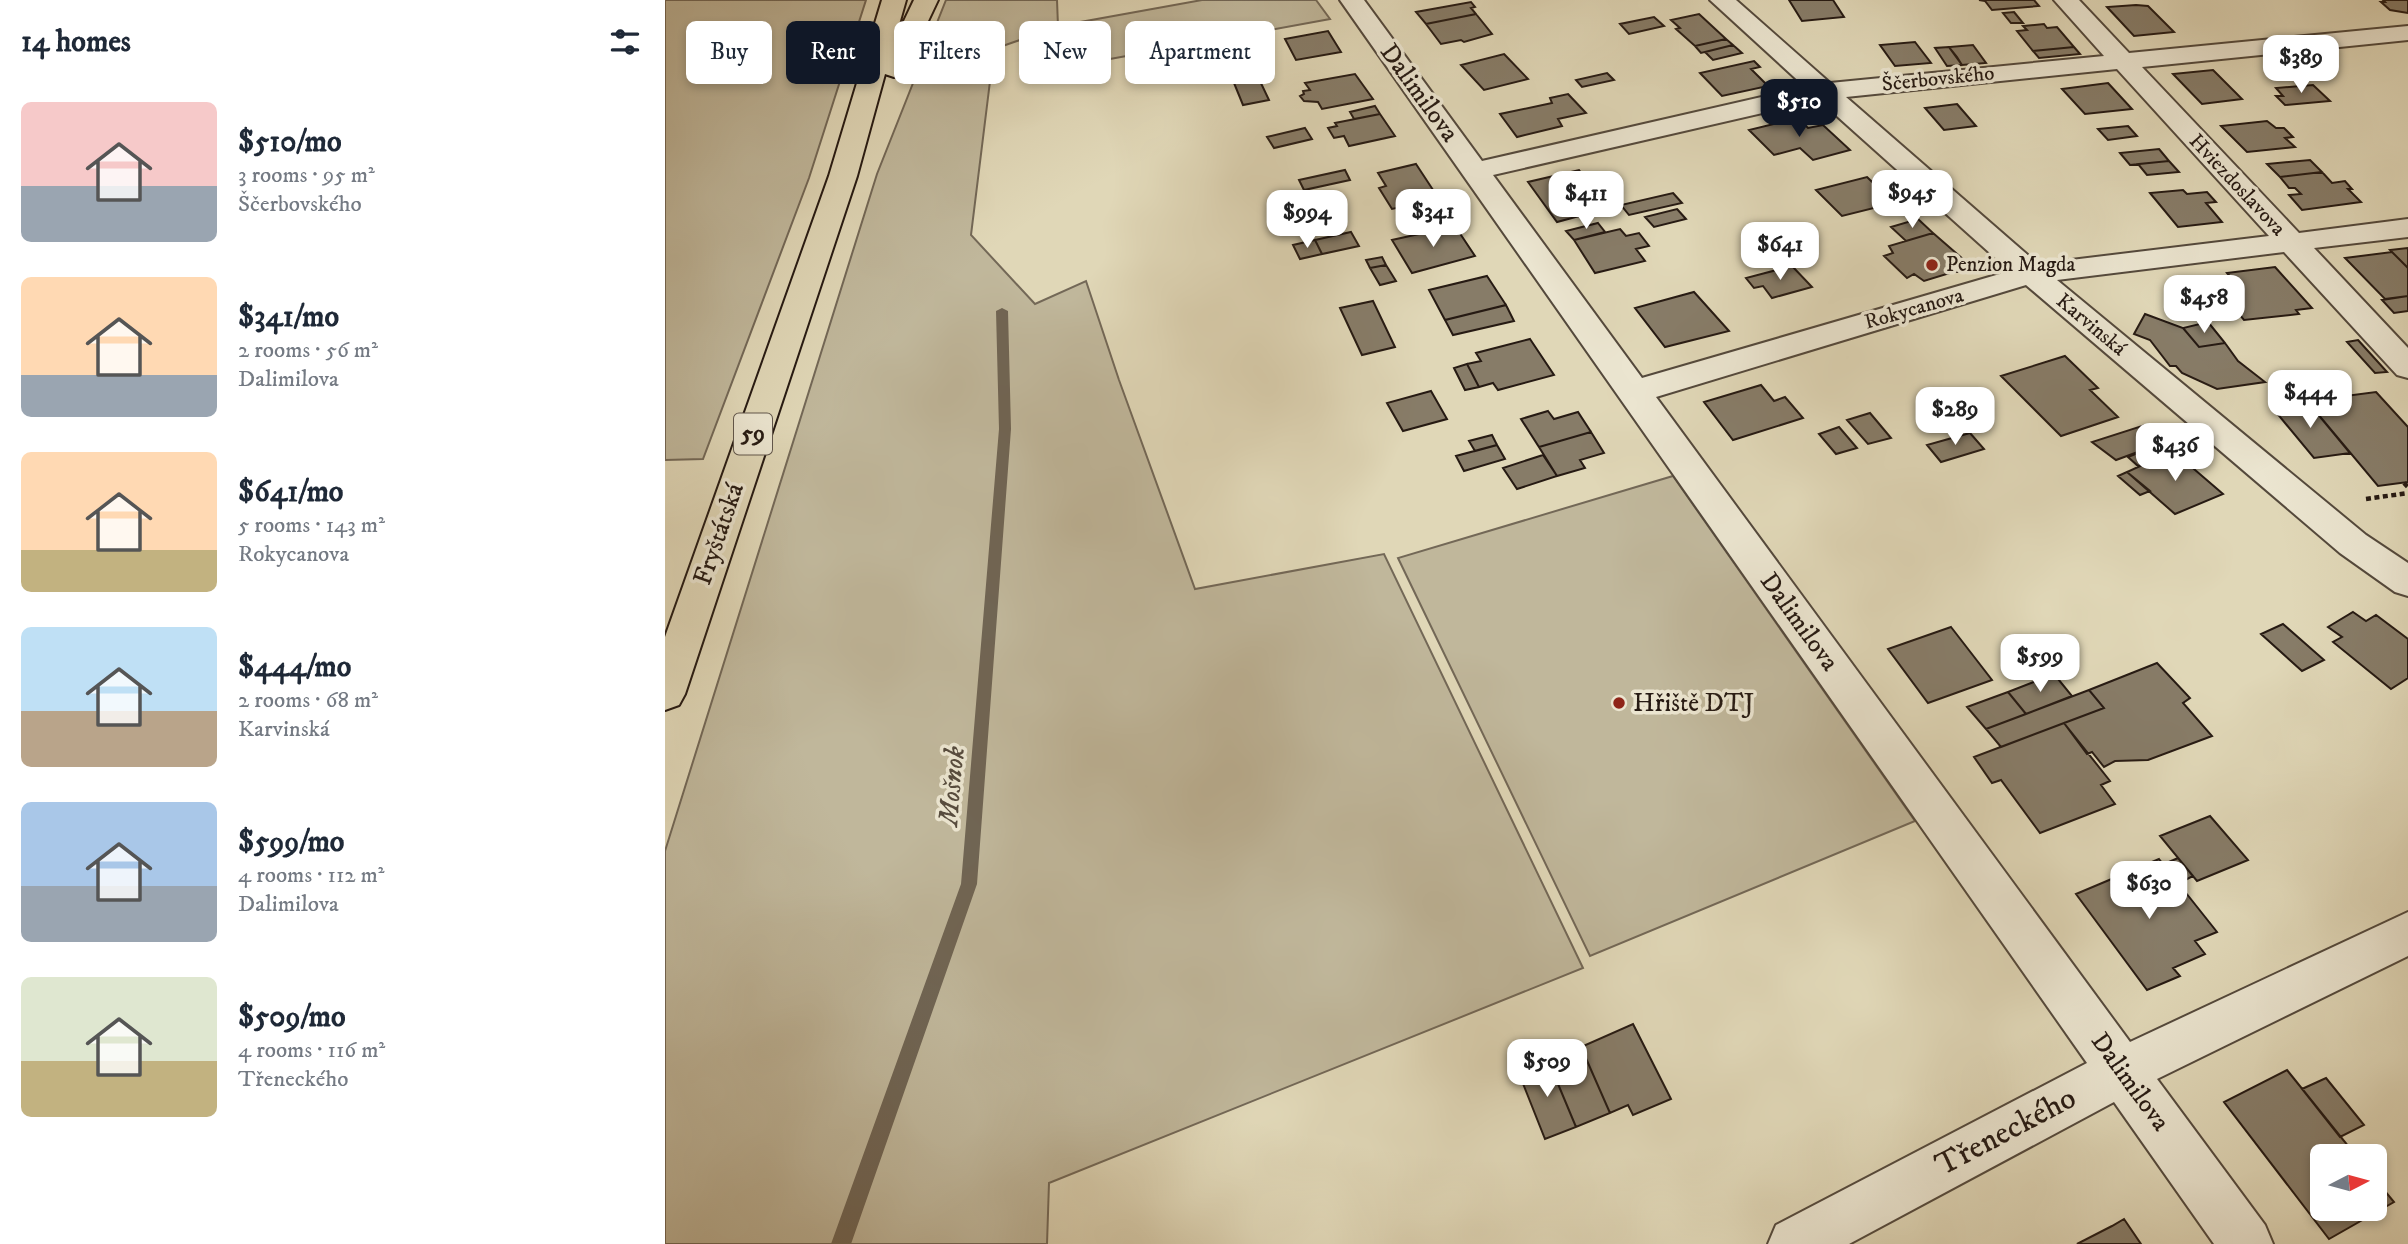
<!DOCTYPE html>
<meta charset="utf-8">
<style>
:root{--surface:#fff;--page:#f6f6f7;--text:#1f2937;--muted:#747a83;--accent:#111827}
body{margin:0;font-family:"IM FELL DW Pica",serif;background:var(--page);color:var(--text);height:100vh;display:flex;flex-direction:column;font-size:26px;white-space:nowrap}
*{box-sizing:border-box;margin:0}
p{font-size:23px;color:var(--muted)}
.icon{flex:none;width:38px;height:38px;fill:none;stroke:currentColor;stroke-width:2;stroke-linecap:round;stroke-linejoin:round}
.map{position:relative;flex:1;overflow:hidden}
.details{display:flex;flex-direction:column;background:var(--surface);width:665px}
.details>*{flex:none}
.guide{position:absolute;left:21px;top:21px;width:665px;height:63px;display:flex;gap:14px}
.needle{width:46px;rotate:84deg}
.controls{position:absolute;left:1645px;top:1144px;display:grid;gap:14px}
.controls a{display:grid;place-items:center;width:77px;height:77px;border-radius:10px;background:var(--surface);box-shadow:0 4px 10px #0003;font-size:35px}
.price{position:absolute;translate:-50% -60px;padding:0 16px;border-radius:14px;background:#fff;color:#222;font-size:23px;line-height:46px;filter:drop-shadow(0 2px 4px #0008)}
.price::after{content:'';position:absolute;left:50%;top:42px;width:21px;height:16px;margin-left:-10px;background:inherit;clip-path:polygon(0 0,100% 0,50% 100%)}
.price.current{background:var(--accent);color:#fff}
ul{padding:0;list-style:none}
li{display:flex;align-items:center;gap:21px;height:175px;padding:0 21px}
li span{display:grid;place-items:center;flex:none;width:196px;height:140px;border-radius:10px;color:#555}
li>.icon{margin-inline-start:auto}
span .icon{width:84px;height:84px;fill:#fffc;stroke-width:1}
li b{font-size:30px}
h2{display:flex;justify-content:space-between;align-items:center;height:84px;padding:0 21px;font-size:30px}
.pill{padding:0 24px;border-radius:10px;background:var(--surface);box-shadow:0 4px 10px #0003;font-size:24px;line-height:63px}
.pill.current{background:var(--accent);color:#fff}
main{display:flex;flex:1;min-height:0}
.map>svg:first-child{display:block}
.green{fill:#c0b79b;stroke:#736857;stroke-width:2}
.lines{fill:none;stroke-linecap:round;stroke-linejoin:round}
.stream{fill:#706554;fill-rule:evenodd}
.building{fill:#877c68;stroke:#261a13;stroke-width:2}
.minor-casing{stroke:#54493c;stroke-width:4}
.major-casing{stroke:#261a13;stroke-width:4}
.path{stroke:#261a13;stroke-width:4.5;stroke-dasharray:5 3.5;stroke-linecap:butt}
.minor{fill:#ebe5d0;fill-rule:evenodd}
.major{fill:#e0d7b7;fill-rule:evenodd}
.poi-dot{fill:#8f2418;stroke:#ebe5d0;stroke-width:2.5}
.labels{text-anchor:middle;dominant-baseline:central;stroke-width:7;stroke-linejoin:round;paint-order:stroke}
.far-street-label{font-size:21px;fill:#261a13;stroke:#ebe5d0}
.far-poi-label{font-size:21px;fill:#261a13;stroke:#ebe5d0;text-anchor:start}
.shield{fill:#ebe5d0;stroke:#61574c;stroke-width:2}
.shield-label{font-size:24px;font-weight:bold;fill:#261a13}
.street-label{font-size:26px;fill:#261a13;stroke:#ebe5d0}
.poi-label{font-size:26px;fill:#261a13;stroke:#ebe5d0;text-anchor:start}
.water-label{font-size:28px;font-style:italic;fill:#574c3e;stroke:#ebe5d0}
.near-street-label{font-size:32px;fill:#261a13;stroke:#ebe5d0}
</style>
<main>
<section class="details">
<h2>14 homes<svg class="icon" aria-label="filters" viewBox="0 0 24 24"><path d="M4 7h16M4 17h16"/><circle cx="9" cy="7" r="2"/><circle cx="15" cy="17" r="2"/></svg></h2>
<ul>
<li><span style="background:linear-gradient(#f6c9c9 60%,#9aa5b1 0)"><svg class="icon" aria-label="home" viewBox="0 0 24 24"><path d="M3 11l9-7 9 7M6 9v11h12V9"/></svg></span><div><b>$510/mo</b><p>3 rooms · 95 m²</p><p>Ščerbovského</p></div></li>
<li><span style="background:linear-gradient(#ffd9b3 70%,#9aa5b1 0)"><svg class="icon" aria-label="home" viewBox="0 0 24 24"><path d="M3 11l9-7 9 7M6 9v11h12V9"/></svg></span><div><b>$341/mo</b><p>2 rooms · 56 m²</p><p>Dalimilova</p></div></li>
<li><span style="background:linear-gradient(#ffd9b3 70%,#c2b280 0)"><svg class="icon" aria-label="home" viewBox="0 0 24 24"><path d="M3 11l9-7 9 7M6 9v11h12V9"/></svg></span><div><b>$641/mo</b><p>5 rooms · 143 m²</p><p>Rokycanova</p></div></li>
<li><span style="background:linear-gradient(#bfe0f5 60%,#b9a48a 0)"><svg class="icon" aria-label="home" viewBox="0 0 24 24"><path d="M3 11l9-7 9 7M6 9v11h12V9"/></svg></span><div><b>$444/mo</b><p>2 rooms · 68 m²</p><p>Karvinská</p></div></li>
<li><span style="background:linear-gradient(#a9c7e8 60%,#9aa5b1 0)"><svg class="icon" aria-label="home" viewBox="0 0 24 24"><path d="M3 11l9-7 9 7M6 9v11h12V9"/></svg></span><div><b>$599/mo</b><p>4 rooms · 112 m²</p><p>Dalimilova</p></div></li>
<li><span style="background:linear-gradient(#dfe7d0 60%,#c2b280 0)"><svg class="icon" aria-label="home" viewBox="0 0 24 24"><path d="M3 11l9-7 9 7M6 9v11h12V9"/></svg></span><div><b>$509/mo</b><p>4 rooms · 116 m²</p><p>Třeneckého</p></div></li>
</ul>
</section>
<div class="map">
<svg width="1743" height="1244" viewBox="0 0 1743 1244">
<rect width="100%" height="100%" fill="#e0d7b7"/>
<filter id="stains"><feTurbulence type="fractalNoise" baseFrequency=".00286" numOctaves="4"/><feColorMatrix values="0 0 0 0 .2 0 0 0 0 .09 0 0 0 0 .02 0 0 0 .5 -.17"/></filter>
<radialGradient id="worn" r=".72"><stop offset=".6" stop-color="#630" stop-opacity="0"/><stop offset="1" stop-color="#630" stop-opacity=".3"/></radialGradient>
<path class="green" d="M0,0H201L144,178L38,459L0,460Z
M281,0H392L393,26L537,0H651L665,19L390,69L392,27L329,49L306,235L370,304L421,281L454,380L530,589L719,554L918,968L384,1183L382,1244H0V851L212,174Z
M1008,476L1250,821L925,956L733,558Z"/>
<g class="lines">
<path class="stream" d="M337,308L343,311L346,429L312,884L186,1244H166L296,884L334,429L331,311Z"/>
</g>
<path class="building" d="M1124,0H1168L1179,17L1137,21Z
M1314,0H1369L1374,6L1327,10L1320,1Z
M1718,0H1743V13L1725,10L1716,2H1720Z
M806,2L810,7L806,8L811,14L761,24L751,12Z
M1471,5L1483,6L1509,32L1469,36L1442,7Z
M1349,12L1358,23H1346L1338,13Z
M811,14L827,34L799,42L796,40L776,44L761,24Z
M1034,14L1061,39L1030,46L1011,29L1015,28L1006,20Z
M989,17L999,26L964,34L955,24Z
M1379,24L1382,28L1392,27L1409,47L1368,51L1352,31L1362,30L1358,26Z
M663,31L676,52L631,60L620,39Z
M1061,39L1068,45L1036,53L1030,46Z
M1250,42L1266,63L1230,66L1215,45Z
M1068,45L1077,53L1048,60L1040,52Z
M1308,45L1321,63L1297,65L1284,47Z
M1284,47L1292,57L1297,65L1282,66L1270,48Z
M1409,47L1415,54L1374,58L1368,51Z
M839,54L863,79L819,90L796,65Z
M1089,61L1095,67L1086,69L1103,86L1057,96L1035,73Z
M1548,70L1577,99L1537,104L1508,74Z
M942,73L949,80L917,87L911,80Z
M690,74L708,99L657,109L653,102L639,101L635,96L639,94L638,91L645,90L640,83Z
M594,79L604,100L578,105L569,83Z
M1443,83L1467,109L1420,114L1397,89Z
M1648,85L1665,101L1620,105L1611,96H1618L1611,88Z
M903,94L921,113L893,119L897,126L852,137L835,114L887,103L885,98Z
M1292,104L1311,126L1279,130L1260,108Z
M710,106L715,114L689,119L685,112Z
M715,114L730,136L684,146L679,136L669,138L663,128L672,126L670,123Z
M1133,118L1143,128L1158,125L1185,150L1148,160L1135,148L1109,155L1084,130Z
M1602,121L1611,128H1619L1628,137L1620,138L1630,147L1582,152L1556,126Z
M1463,126L1472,136L1443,140L1433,129Z
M640,128L647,139L609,148L602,137Z
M1494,149L1504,161L1465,165L1455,153Z
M1645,160L1657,172L1615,177L1602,164Z
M1504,161L1514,172L1482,175L1473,164Z
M751,164L774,199L727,209L714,188L721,186L713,173Z
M680,170L685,180L639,190L634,180Z
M914,170L935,197L913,202L922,214L892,222L863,182Z
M1657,172L1667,183L1680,181L1687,189H1683L1696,202L1637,210L1624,195L1636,194L1630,188H1624L1615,177Z
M1202,177L1229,203L1177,216L1151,190Z
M1223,187L1237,200L1229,203L1214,190Z
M1518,190L1522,194L1542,192L1551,202L1541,203L1557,222L1513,227L1485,193Z
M1008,193L1017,203L964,215L956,205Z
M1012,209L1021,219L989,227L980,217Z
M1253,219L1268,233L1241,241L1226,227Z
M933,223L940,232L909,240L901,231Z
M790,226L810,256L747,273L727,240Z
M955,229L961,236L974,233L984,246L971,249L980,261L930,273L909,240Z
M686,232L694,246L657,254L650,240Z
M1268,233L1306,266L1301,272H1288L1259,281L1249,274L1242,278L1219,256L1228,253L1224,246Z
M650,240L657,254L635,259L628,245Z
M1743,248V268L1725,250Z
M1727,252L1743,268V296L1720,299L1680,258Z
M717,257L721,265L705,268L701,260Z
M721,265L731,281L715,285L705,268Z
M1127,266L1147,287L1107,298L1098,286L1089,288L1081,278Z
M1610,267L1647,308L1631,310L1634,314L1579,320L1555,291L1575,288L1562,273Z
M822,276L841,305L780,320L764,290Z
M1029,292L1064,331L1000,347L970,308Z
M1743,296V311L1729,313L1717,300Z
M708,301L730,347L697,355L675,308Z
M841,305L849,321L788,335L780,320Z
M1480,314L1518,328L1534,347L1560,343L1573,361L1600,382L1552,389L1517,373L1511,366H1505L1485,340L1469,334Z
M1543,322L1560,343L1534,347L1518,328Z
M865,339L889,375L833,390L828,383L814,387L802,364L816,361L811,353Z
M1693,340L1722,372L1710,373L1682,342Z
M1400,356L1433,388L1425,390L1453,417L1396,436L1336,376Z
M802,364L814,387L800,390L789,368Z
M1096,385L1109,401L1120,397L1138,418L1068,440L1039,402Z
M766,391L782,419L738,431L722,403Z
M1711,392L1743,427V482L1713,486L1642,401Z
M1642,401L1685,453L1649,458L1606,406Z
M883,411L889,419L913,412L926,432L874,447L856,419Z
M1205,413L1226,438L1203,444L1182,420Z
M1480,425L1500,442L1451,460L1427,442Z
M1174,427L1192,448L1171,454L1154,434Z
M926,432L939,453L915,460L920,468L892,476L874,447Z
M1305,433L1319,449L1276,462L1262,445Z
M827,435L832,445L810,451L804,441Z
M1500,442L1510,451L1473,466L1463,457Z
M832,445L840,459L799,471L791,456Z
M1508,451L1558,494L1510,514L1462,472Z
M878,455L892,476L852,489L838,468Z
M1462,472L1485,491L1475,495L1453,476Z
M1688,612L1701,621L1711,615L1743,639V678L1726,689L1668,642L1677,637L1663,627Z
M1618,624L1659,660L1637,671L1596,634Z
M1286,627L1327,680L1263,703L1223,649Z
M1492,663L1525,698L1518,703L1547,736L1483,760L1450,761L1439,767L1427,752L1422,754L1399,723L1439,708L1424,690Z
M1389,674L1407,696L1361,714L1343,692Z
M1424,690L1439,708L1336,747L1321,729Z
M1343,692L1361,714L1321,729L1302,707Z
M1399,723L1445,781L1436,785L1450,804L1375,833L1336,780L1327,783L1309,757Z
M1545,816L1583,860L1532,881L1495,836Z
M1513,858L1528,876L1513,884L1497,865Z
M1494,859L1552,932L1530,941L1540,954L1508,968L1515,976L1482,990L1411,894Z
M968,1024L1006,1099L968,1115L963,1105L945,1113L916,1047Z
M916,1047L945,1113L911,1127L883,1060Z
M883,1060L911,1127L880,1139L853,1071Z
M1622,1070L1692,1157H1657V1209H1710V1179L1729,1202L1664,1239L1559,1102Z
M1661,1078L1699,1125L1675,1137L1637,1089Z
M1459,1219L1476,1244H1412L1447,1226Z"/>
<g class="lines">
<defs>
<path id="minor" d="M675,0H699L817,161L1140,87L1045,0H1071L1165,83L1439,56L1389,0H1414L1464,53L1743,26V40L1477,67L1634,233L1743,219V237L1649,248L1743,348V378L1732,375L1619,252L1392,280L1701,535L1743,563V596L1730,592L1675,553L1361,285L991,397L1465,1042L1743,912V956L1492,1079L1600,1225L1608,1244H1549L1449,1102L1184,1244H1103L1111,1225L1422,1063ZM1452,69L1604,236L1373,264L1181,97ZM1154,100L1345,271L977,378L828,175Z"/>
<path id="major" d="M217,0H241L229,42L249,0H273L238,74L229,77L220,74L192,176L20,694L14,705L0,710V637L164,176Z"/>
</defs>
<use href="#minor" class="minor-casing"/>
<use href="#major" class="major-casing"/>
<path class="path" d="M1739,483L1743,487
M1701,499L1743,493"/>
<use href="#minor" class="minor"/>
<use href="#major" class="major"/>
</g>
<g class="poi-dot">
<circle cx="1267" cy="265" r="7"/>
<circle cx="954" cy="703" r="7"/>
</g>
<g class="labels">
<g class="far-street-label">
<text transform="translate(1273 79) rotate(-6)">Ščerbovského</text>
<text transform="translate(1572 185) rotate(47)">Hviezdoslavova</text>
<text transform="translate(1249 309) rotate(-16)">Rokycanova</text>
<text transform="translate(1426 325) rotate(40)">Karvinská</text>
</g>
<g class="far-poi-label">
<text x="1281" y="265">Penzion Magda</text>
</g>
<rect class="shield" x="69" y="413.5" width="38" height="41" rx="5"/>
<g class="shield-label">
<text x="88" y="434">59</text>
</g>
<g class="street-label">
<text transform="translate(754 93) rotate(54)">Dalimilova</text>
<text transform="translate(54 534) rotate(-71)">Fryštátská</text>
<text transform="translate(1134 622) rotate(54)">Dalimilova</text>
<text transform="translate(1465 1082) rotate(54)">Dalimilova</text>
</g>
<g class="poi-label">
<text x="968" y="703">Hřiště DTJ</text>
</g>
<g class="water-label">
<text transform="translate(287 786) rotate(-85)">Mošnok</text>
</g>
<g class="near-street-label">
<text transform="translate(1341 1132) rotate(-28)">Třeneckého</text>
</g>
</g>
<rect width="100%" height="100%" filter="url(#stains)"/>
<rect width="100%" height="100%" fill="url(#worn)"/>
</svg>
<div class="controls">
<a><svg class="needle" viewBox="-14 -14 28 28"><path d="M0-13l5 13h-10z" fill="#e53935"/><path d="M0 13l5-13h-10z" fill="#747a83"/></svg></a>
</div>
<b class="price" style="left:1636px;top:95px">$389</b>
<b class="price current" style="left:1134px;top:139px">$510</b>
<b class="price" style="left:1247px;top:230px">$945</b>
<b class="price" style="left:921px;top:231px">$411</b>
<b class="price" style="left:768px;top:249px">$341</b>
<b class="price" style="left:642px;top:250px">$994</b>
<b class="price" style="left:1115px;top:282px">$641</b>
<b class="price" style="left:1539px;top:335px">$458</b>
<b class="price" style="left:1645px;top:430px">$444</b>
<b class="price" style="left:1290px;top:447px">$289</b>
<b class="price" style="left:1510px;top:483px">$436</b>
<b class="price" style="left:1375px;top:694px">$599</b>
<b class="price" style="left:1484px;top:921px">$630</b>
<b class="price" style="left:882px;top:1099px">$509</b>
<div class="guide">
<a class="pill">Buy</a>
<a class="pill current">Rent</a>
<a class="pill">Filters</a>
<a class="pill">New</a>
<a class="pill">Apartment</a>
</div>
</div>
</main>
